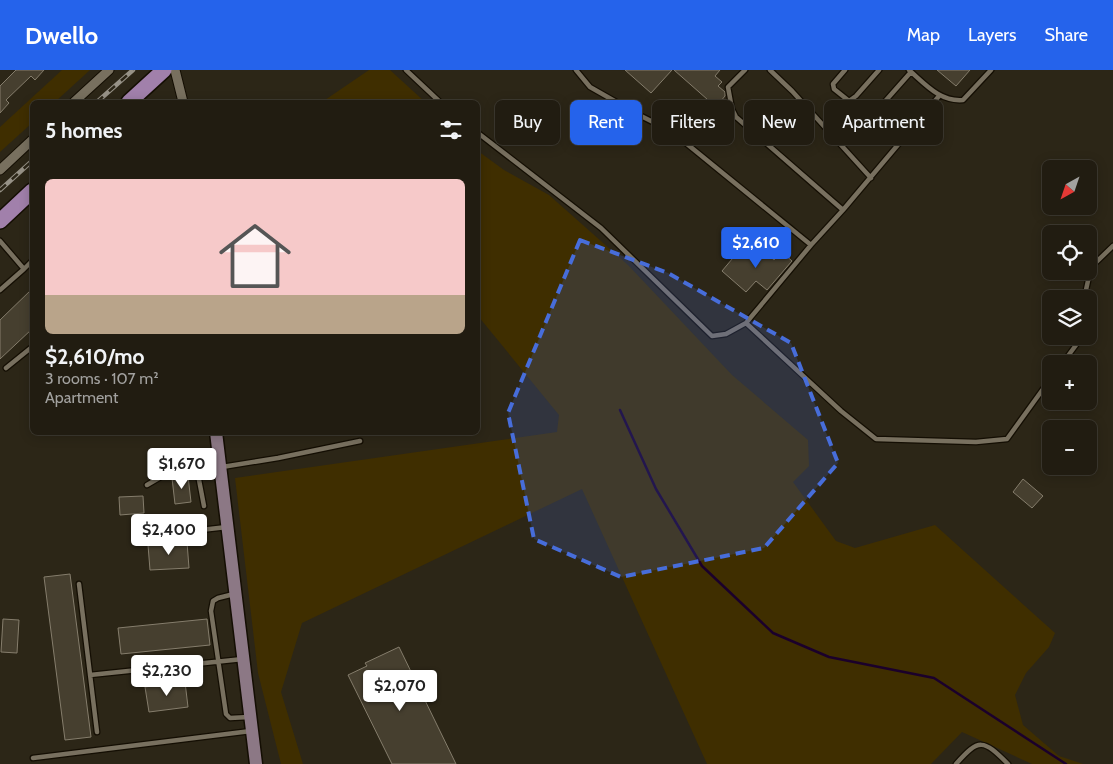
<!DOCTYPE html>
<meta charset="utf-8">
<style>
:root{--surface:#211c11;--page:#2d291f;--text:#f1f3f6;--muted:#a2a19f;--line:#3e3a31;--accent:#2563eb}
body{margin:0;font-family:Cabin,sans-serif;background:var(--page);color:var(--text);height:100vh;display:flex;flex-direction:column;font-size:19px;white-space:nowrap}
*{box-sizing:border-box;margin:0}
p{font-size:16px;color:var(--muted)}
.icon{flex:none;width:28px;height:28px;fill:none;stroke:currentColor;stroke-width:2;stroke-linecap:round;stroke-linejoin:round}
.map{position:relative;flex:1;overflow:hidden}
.side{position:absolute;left:30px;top:30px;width:450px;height:335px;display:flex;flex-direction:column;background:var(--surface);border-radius:8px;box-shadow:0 2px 12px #0003,0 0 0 1px var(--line)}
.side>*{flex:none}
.hud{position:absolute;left:495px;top:30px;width:475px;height:45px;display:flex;gap:10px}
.needle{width:32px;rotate:220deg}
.controls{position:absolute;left:1042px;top:90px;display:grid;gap:10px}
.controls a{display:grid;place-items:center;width:55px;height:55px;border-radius:8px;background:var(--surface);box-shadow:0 2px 12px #0003,0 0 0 1px var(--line);font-size:25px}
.price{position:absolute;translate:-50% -42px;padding:0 11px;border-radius:5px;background:#fff;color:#222;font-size:16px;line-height:32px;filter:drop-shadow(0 1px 2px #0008)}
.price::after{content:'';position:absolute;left:50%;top:30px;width:15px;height:11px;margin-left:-8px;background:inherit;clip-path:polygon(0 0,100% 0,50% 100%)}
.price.current{background:var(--accent);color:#fff}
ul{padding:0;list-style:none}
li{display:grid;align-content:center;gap:10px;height:265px;padding:0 15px}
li+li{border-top:1px solid var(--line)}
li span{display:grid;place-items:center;height:155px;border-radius:8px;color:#555}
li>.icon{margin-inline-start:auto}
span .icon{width:90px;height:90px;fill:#fffc;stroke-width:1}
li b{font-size:21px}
h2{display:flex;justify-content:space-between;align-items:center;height:60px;padding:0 15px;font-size:21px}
.pill{padding:0 18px;border-radius:8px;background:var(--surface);box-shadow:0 2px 12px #0003,0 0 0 1px var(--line);font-size:18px;line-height:45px}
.pill.current{background:var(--accent);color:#fff}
header{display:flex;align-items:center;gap:30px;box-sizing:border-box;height:70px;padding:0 25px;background:var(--accent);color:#fff}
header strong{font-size:24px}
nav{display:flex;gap:28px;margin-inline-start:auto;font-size:18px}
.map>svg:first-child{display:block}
.green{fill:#3f2e00}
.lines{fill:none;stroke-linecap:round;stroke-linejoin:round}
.stream{stroke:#1b002b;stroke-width:2.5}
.building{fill:#463f2f;stroke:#857d6c}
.lane-casing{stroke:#140e03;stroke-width:7}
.street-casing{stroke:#140e03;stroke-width:11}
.secondary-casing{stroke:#140e03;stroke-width:15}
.primary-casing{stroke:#140e03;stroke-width:18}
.lane{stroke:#78705f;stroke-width:4.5}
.street{stroke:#78705f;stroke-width:9}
.secondary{stroke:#8c7885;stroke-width:12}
.primary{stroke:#a180ab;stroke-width:15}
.rail-casing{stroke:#979287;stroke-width:4.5}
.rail{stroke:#2c2617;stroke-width:2.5;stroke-dasharray:8;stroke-linecap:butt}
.marked{fill:#476dda;fill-opacity:0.2;stroke:#476dda;stroke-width:4;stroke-dasharray:10 6;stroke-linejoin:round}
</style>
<header>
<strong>Dwello</strong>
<nav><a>Map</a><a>Layers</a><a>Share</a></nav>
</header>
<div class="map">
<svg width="1113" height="694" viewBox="0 0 1113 694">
<rect width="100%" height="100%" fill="#2c2617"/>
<path class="green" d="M62,0H90L55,32H32V53L0,82V57Z
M369,0H390L425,32H322Z
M478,81L504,100L549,125L628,195L732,305L808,370L809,396L793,412L836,471L855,478L935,455L1055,563L1049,577L1026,603L1015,625L1023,655L1059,686L1083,694H1032L962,662L931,694H707L582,419L302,553L281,622L303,694H281L258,603L235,408L557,362L559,345L478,246Z"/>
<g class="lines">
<path class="stream" d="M620,340L656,419L702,496L773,563L829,587L934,608L1066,694"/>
</g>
<path class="building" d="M16,0H44L35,10L31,6L6,30L9,33L0,43V16Z
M625,0H672L651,23Z
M674,0H720L715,6L722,12L718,16L725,22V26L716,37Z
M937,0H970L956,16Z
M743,176L757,188L763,180L774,190L782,182L792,191L767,220L756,211L746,222L722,201Z
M32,219V259L0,289V250Z
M188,406L191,432L175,434L172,408Z
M1023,409L1043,426L1032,438L1013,422Z
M143,426L144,443L120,445L119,427Z
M187,472L189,498L150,500L148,475Z
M70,504L91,667L65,670L44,507Z
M3,549L19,550L17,583L1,582Z
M207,549L210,575L121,584L118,558Z
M399,577L456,694H392L348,605L367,596L365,593Z
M185,612L188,637L149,642L145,617Z"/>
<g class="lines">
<defs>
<path id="lane" d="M406,0L440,32
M576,0L590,17L641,46L671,61L811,175L843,140
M745,0L728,17L732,39L736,47L843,140L939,26
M770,0L792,21L871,108
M845,0L833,14L834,19L849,31L856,26L879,0
M909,0C925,14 940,32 963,30L991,0
M872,46L911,2
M478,63L601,158L712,266L726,264L746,253L811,175
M0,171L24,199L0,220
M24,199L32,191
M1084,229L1091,197L1113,176
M746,253L841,341L876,369L976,372L1007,369L1051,308
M1062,294L1079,271L1080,266
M6,298L32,277
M195,389L204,436
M222,397L278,388L360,371
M147,415L183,394L217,380
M192,461L227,457
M79,514L97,662
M234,524L218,528L213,531L211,541L226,644L230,648L249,647
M90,605L243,589
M33,688L251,661
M956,694C979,668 983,669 1008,694"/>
<path id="street" d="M175,0L183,32
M74,32L109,0
M0,100L32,70"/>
<path id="secondary" d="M216,362L256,694"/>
<path id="primary" d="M129,32L164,0
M0,151L32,121"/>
</defs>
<use href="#lane" class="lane-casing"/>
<use href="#street" class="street-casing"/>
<use href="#secondary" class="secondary-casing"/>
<use href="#primary" class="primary-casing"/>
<use href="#lane" class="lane"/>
<use href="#street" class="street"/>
<use href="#secondary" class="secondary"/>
<use href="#primary" class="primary"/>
<defs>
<path id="rail" d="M97,32L133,0
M0,120L32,91"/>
</defs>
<use href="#rail" class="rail-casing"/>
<use href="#rail" class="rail"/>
</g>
<path class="marked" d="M580,170L668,203L791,273L838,393L764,478L621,507L534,469L508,343Z"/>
</svg>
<div class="controls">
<a><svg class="needle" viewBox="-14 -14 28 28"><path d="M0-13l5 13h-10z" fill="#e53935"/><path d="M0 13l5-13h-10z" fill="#a2a19f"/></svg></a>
<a><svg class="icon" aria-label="locate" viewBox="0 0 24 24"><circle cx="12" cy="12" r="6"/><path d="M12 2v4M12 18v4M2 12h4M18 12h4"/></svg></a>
<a><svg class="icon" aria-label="layers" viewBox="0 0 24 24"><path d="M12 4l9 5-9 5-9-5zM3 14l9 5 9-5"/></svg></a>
<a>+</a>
<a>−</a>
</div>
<b class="price current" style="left:756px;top:199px">$2,610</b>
<b class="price" style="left:182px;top:420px">$1,670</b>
<b class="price" style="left:169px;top:486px">$2,400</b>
<b class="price" style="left:167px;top:627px">$2,230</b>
<b class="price" style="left:400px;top:642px">$2,070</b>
<div class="hud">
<a class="pill">Buy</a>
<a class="pill current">Rent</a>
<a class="pill">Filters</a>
<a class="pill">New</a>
<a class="pill">Apartment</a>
</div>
<section class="side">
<h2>5 homes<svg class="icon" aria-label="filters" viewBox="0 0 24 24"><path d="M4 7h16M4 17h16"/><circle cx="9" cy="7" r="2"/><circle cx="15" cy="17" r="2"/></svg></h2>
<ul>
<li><span style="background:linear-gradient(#f6c9c9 75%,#b9a48a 0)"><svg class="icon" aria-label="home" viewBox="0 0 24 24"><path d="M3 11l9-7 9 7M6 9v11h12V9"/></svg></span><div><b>$2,610/mo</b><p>3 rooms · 107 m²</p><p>Apartment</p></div></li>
</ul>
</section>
</div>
